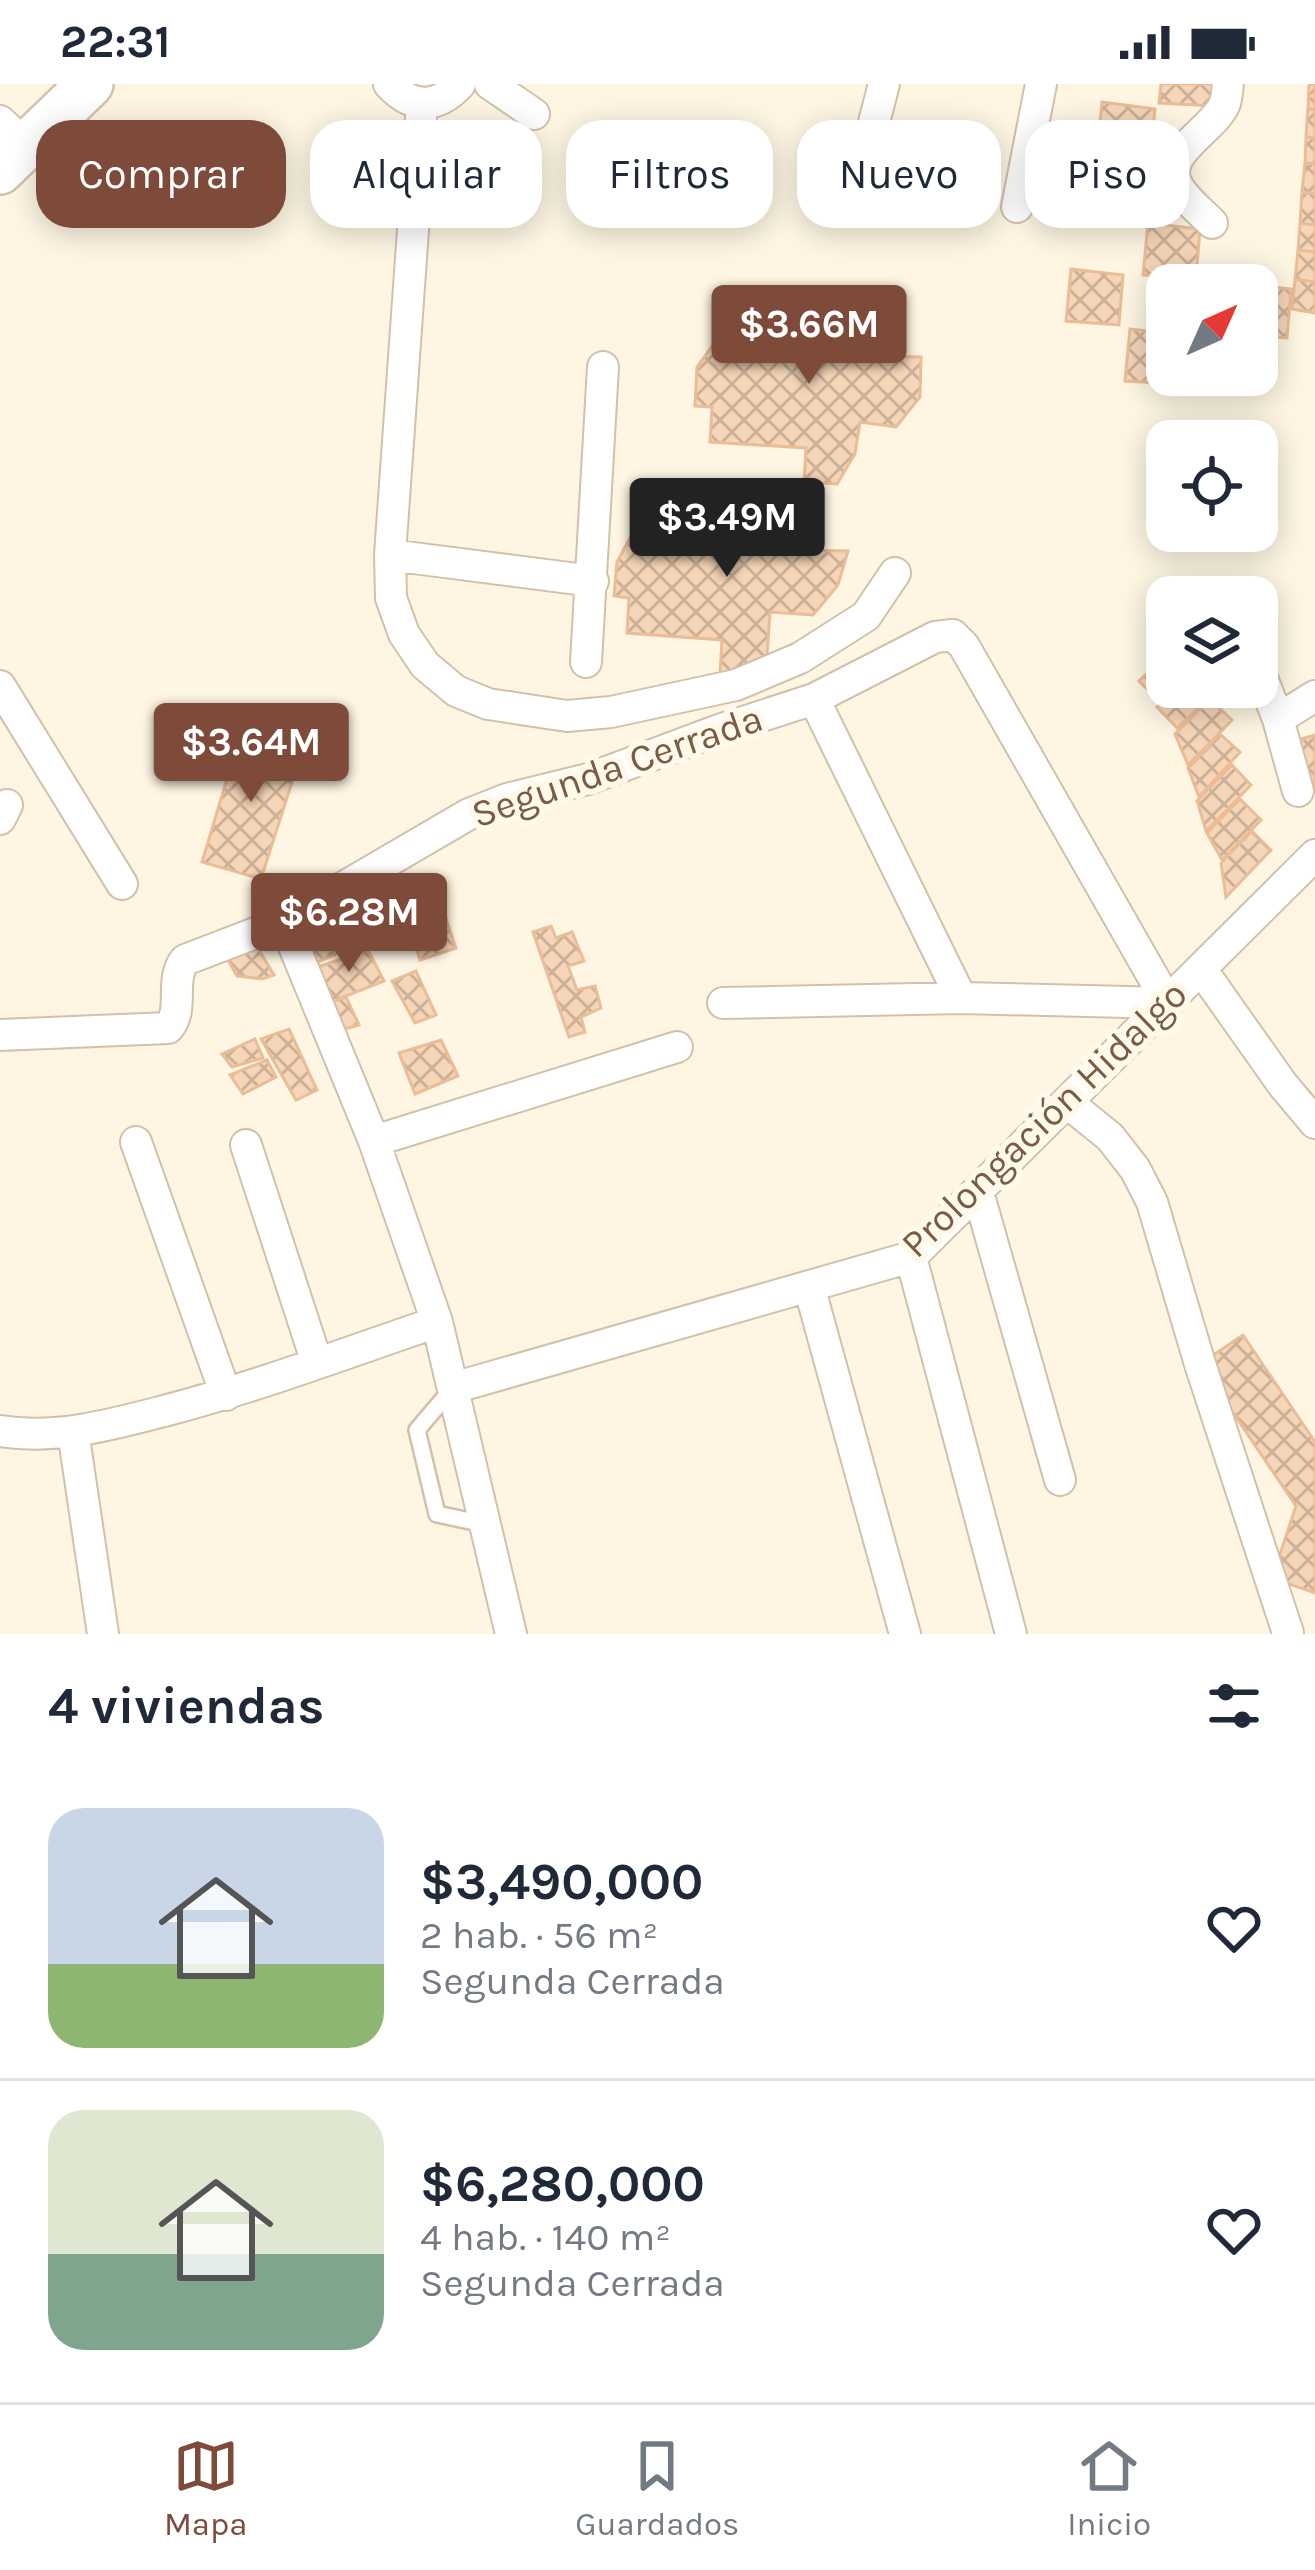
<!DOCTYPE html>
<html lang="es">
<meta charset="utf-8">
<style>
:root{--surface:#fff;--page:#f6f6f7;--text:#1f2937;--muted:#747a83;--line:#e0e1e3;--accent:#7e4b3a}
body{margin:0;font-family:Karla,sans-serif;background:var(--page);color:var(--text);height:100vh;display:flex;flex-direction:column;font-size:45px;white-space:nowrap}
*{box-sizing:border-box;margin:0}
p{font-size:39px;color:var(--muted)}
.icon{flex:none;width:66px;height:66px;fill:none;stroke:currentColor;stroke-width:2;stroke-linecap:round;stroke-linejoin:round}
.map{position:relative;height:1550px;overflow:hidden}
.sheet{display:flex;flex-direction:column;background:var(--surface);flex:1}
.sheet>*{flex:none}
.guide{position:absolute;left:36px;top:36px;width:1245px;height:108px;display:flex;gap:24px}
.needle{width:78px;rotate:45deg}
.buttons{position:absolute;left:1146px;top:180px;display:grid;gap:24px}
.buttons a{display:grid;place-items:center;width:132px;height:132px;border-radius:24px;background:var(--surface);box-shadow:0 6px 30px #0003;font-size:60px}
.price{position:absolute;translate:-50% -102px;padding:0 27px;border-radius:12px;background:var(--accent);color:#fff;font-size:39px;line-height:78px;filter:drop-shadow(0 3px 6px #0008)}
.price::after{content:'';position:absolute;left:50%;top:72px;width:36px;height:27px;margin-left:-18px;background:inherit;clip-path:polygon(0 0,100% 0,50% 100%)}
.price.on{background:#222;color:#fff}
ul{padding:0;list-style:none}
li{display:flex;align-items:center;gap:36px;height:300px;padding:0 48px}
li+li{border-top:3px solid var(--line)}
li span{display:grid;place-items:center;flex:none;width:336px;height:240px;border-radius:36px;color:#555}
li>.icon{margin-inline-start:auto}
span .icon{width:144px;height:144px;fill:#fffc;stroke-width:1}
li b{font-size:51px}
h2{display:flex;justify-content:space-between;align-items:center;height:144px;padding:0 48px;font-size:51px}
.chip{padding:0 42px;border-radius:36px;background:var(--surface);box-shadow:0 6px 30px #0003;font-size:42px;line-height:108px}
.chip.on{background:var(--accent);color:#fff}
.status{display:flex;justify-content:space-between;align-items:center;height:84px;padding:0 60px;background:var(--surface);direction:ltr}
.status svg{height:33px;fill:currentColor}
.tabs{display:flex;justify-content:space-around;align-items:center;height:168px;border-top:3px solid var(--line);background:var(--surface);font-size:33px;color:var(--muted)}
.tabs a{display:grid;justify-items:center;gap:6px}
.tabs .on{color:var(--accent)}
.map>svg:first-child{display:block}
.building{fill:url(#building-cross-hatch);stroke:#eabd97;stroke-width:3}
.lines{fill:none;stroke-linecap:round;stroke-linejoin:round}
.lane-casing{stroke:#d3c0ab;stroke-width:20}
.street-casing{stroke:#d3c0ab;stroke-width:34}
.secondary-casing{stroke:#d6c0a8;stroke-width:50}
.lane{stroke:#fff;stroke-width:15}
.street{stroke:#fff;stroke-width:30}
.secondary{stroke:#fff;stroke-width:45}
.labels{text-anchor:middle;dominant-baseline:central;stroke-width:12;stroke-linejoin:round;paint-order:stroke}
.street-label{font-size:39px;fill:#795c46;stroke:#fff9eb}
</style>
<div class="status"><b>22:31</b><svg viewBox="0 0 49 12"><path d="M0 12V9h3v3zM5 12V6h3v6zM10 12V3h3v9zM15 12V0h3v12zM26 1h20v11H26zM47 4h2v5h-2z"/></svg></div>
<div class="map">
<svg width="1315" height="1550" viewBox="0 0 1315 1550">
<defs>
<pattern id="building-cross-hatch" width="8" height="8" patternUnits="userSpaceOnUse" patternTransform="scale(3)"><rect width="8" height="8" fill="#f6d6b8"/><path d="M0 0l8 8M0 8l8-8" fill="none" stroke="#ccb197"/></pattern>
</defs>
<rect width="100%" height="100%" fill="#fef6e3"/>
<path class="building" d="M1161,0H1214L1212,22L1159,19Z
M1309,0H1315V26L1308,24Z
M1102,18L1155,25L1150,74L1097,70Z
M1308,24L1315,26V54L1306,53Z
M1306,53L1315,54V80L1305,79Z
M1094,79L1147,86L1142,135L1089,131Z
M1305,79L1315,80V110L1302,108Z
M1302,108L1315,110V141L1300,139Z
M1148,139L1200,145L1196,194L1143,191Z
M1300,139L1315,141V168L1298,166Z
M1298,166L1315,168V198L1295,195Z
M1071,185L1123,191L1119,241L1066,237Z
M1295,195L1315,198V229L1292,225Z
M1239,199L1291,205L1287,254L1257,252V201H1239Z
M811,211L846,212V227L882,228V272L921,273L920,313L896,343L860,338L855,370L837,400L804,398L806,364L710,358L712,323L695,322L697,283L720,251L788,261L790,246Z
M1130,245L1167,249V291H1179L1178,300L1125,297Z
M1181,291H1235L1233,306L1180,302Z
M724,410H761V422L801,423V466L848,467L838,501L813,531L770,528L767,572L755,593L720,590L722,556L627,549L629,514L614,512L617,478L632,450L705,454L706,438Z
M1167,570V603H1175L1160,618L1139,597Z
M1179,603H1214L1217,607L1177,644L1157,623Z
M1210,615L1232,636L1188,681L1175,650Z
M242,645L301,670L261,795L202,778Z
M1220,650L1240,668L1199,713L1188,684Z
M1315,651V708L1297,656Z
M1232,681L1251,701L1206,747L1197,717Z
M1240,715L1261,736L1222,776L1207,749Z
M1252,747L1271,766L1226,813L1221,779Z
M400,823L409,841L387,849L381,827Z
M443,826L456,864L420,876L409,841Z
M363,828L364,836L356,839L362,854L370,852L375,864L362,868L359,862L344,866L334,840Z
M326,832L341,868L313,880L300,850Z
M551,842L556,854L572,848L584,877L568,882L577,906L595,902L601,924L581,933L585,948L569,953L533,848Z
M258,864L274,891L262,895L237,892L227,874Z
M368,866L384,897L331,918L315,884Z
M416,887L436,931L415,939L392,897Z
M346,913L359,941L341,946L331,918Z
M289,945L317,1006L296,1016L261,955Z
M255,955L263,974L232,983L222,970Z
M441,956L458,992L415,1010L399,969Z
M267,976L276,993L243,1010L230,991Z
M1243,1251L1315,1358V1509L1272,1494L1296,1422L1200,1280Z"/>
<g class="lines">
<defs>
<path id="lane" d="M451,1306L417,1346L437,1430L484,1440"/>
<path id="street" d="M389,0C412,25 437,25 460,0
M490,0L534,30
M422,19L390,471L391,514L404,550L425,581L456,607L488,620L567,632L611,628L736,601L800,574L866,532L895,489
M0,37L26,61
M867,65L884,0
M1017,123L1041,0
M1212,139C1201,128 1187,117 1179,104C1157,70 1214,47 1225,19C1227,13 1227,6 1228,0
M390,471L593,497
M586,578L603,283
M1257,581L1278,635L1298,707
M0,602L122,800
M814,615L961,914
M1278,635L1315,612
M0,735L7,721
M284,838L374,1057L437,1238L511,1550
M1201,885L1283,1001L1315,1039
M723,919L961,914L1168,919
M0,951L168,944C185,926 169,896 185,876L284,838L469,730L507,715L588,695L719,646L814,615L935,553L953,551L964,562L1168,919
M1068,1019L1110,1053L1135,1085L1152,1118L1200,1280L1288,1549
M374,1057L677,963
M136,1058L226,1311
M246,1061L317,1279
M978,1108L1060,1396
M911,1173L1011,1550
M809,1202L905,1550
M453,1304L911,1173L1315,771
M0,1347C55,1356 111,1341 164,1327C256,1303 346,1269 437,1238
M73,1347L103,1550"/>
<path id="secondary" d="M0,87L90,0"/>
</defs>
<use href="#lane" class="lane-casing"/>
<use href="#street" class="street-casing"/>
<use href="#secondary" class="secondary-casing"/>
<use href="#lane" class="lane"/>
<use href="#street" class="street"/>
<use href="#secondary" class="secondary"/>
</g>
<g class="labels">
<g class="street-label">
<text transform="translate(617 682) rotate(-19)">Segunda Cerrada</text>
<text transform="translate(1044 1035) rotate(-44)">Prolongación Hidalgo</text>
</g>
</g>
</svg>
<div class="buttons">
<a><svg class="needle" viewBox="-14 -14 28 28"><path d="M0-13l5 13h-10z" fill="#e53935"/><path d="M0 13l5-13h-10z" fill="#747a83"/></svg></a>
<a><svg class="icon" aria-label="locate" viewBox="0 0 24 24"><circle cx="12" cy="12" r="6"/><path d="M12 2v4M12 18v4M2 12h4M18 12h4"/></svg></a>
<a><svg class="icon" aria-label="layers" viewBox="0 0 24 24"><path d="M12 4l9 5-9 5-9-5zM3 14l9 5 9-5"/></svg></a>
</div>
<b class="price" style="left:809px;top:303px">$3.66M</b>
<b class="price on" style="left:727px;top:496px">$3.49M</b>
<b class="price" style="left:251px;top:721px">$3.64M</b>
<b class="price" style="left:349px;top:891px">$6.28M</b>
<div class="guide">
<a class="chip on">Comprar</a>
<a class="chip">Alquilar</a>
<a class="chip">Filtros</a>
<a class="chip">Nuevo</a>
<a class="chip">Piso</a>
</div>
</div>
<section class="sheet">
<h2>4 viviendas<svg class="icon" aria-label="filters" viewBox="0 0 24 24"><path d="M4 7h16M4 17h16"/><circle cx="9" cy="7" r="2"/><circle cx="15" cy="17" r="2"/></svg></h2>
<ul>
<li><span style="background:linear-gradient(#c9d6e8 65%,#8fb573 0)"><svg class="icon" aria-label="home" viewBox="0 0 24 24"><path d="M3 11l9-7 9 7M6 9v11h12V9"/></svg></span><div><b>$3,490,000</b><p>2 hab. · 56 m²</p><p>Segunda Cerrada</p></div><svg class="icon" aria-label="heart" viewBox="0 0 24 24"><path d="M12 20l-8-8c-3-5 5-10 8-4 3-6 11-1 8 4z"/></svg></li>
<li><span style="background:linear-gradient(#dfe7d0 60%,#7fa58c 0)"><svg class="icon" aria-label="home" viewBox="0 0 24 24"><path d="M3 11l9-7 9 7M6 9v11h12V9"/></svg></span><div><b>$6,280,000</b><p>4 hab. · 140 m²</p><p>Segunda Cerrada</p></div><svg class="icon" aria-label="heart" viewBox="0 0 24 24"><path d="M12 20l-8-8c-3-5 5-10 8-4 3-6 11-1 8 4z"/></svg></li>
</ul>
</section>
<nav class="tabs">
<a class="on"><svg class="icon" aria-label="map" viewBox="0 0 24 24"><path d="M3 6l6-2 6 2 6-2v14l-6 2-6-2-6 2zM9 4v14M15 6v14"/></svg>Mapa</a>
<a><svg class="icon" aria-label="saved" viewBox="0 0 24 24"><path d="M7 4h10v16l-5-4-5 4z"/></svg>Guardados</a>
<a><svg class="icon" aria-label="home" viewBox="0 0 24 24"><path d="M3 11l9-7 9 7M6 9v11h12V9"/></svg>Inicio</a>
</nav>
